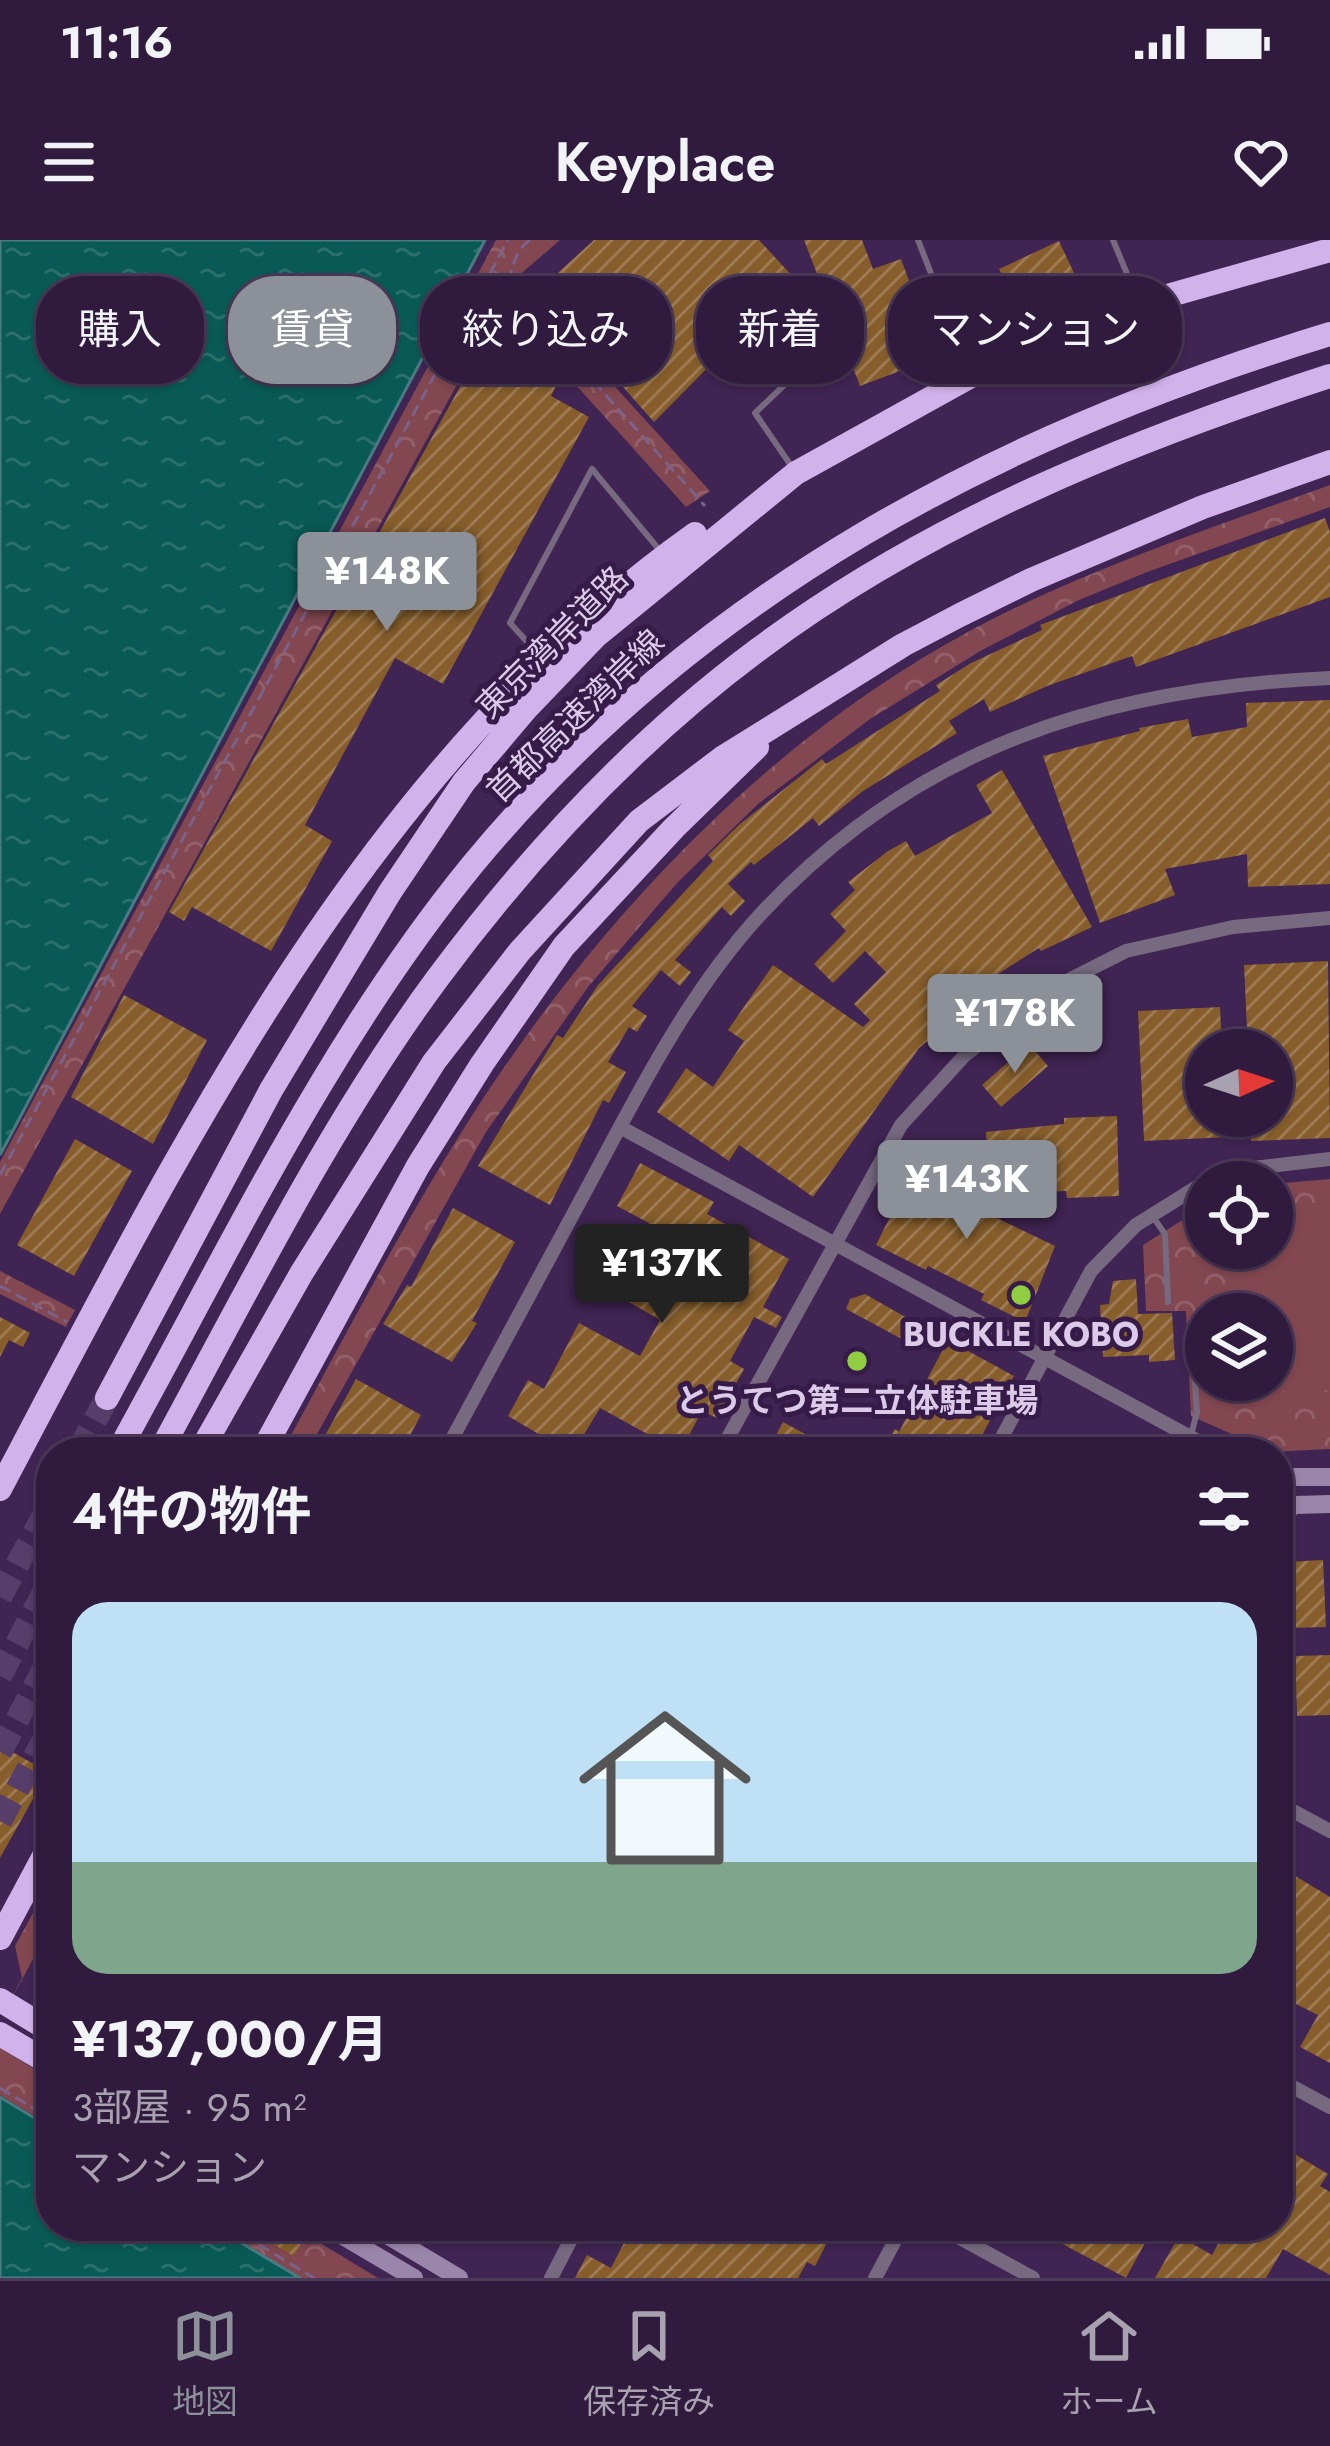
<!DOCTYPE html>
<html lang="ja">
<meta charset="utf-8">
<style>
:root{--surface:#301b3e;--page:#3c2849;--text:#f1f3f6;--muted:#a8a1b0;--line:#4b3958;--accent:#8c9099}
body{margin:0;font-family:Jost,"Noto Sans JP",sans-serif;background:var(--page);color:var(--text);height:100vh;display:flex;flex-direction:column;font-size:45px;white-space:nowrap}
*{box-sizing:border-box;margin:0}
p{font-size:39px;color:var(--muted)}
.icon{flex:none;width:66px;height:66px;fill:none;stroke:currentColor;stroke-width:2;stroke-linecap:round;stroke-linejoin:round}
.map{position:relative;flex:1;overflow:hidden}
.details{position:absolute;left:36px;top:1197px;width:1257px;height:804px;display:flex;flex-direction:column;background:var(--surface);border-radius:48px;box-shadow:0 3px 9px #0004,0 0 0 3px var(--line)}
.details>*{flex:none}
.top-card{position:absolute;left:36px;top:36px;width:1260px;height:108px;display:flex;gap:24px}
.needle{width:78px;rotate:87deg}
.fabs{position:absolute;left:1185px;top:789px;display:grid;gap:24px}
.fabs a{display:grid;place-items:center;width:108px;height:108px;border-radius:50%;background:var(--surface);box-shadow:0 3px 9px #0004,0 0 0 3px var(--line);font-size:60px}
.price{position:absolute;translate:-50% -102px;padding:0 27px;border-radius:12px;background:var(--accent);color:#fff;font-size:39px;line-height:78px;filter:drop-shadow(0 3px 6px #0008)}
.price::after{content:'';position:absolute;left:50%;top:72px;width:36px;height:27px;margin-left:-18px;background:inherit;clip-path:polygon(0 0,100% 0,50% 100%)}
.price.selected{background:#222;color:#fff}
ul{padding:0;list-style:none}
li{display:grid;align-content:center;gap:24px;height:636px;padding:0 36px}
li+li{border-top:3px solid var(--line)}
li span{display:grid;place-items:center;height:372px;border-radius:36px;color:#555}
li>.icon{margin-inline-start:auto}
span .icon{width:216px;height:216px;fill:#fffc;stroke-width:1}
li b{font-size:51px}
h2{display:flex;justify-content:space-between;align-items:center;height:144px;padding:0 36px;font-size:51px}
.tag{padding:0 42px;border-radius:48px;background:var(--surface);box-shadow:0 3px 9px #0004,0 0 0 3px var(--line);font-size:42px;line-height:108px}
.tag.selected{background:var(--accent);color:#fff}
.status{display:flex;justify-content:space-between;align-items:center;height:84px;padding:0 60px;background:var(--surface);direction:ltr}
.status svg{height:33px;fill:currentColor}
header{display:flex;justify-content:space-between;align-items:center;height:156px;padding:0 36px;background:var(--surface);font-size:54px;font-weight:600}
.dock{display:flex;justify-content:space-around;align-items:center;height:168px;border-top:3px solid var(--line);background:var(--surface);font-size:33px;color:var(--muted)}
.dock a{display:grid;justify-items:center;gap:6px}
.dock .selected{color:var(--accent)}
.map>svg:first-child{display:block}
.park{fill:url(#park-crowns);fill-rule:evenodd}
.garden{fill:#824751}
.water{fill:url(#water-ripples);stroke:#487c82;stroke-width:3}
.building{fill:url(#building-hatch)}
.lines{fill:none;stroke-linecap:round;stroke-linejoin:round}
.highway-tunnel{stroke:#573d69;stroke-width:24;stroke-dasharray:24 12;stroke-linecap:butt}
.path{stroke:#7a628a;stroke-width:3;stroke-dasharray:12 6;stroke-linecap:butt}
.lane{stroke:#766980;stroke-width:6}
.street{stroke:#766980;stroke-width:14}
.secondary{stroke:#9b86ab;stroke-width:18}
.highway{stroke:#d2b2eb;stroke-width:24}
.poi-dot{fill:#90cd41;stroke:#361a48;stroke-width:4.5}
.labels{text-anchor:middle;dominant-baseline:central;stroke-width:10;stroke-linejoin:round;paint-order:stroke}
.street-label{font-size:33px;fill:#dbcbe8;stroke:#361a48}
.poi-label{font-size:33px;font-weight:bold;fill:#dbcbe8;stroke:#361a48}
</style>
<div class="status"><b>11:16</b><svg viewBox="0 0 49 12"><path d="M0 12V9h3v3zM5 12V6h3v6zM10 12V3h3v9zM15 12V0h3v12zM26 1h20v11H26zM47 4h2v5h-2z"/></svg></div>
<header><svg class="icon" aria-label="menu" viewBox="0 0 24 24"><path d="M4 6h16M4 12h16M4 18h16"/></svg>Keyplace<svg class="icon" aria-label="heart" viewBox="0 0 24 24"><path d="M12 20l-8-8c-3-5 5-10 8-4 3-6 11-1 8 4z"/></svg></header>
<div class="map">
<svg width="1330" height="2038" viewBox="0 0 1330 2038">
<defs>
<pattern id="park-crowns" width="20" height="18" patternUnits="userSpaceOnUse" patternTransform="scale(3)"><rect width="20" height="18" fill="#824751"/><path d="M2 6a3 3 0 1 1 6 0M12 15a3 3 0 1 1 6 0" fill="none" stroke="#93606a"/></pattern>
<pattern id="water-ripples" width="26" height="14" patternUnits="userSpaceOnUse" patternTransform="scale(3)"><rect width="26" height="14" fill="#095a56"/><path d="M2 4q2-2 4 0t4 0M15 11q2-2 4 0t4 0" fill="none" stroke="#2c706e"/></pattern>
<pattern id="building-hatch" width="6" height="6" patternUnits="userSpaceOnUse" patternTransform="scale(3)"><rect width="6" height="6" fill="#875e2b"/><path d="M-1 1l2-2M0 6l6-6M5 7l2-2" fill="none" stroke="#9d7b54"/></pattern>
</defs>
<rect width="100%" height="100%" fill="#402453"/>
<path class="park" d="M496,0H560L516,38L710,251L686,267L502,63L0,974V922Z
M1330,245V267L1147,332L1079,360L982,410L870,479L758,564L677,643L588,747L486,892L307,1212H282C347,1093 409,971 484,857C609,668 775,494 977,387C1090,328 1211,288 1330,245Z
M1330,939V1209L1272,1212L1191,1176L1186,1071H1146L1143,1005L1206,965V1008H1272V944ZM1206,1074H1272V1140H1206Z
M0,1031L75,1070L66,1087L0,1054Z
M51,1640V1686L0,1780L22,1738L15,1706Z
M0,1808L51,1839V1886L0,1855Z
M216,1986H292L378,2038H302Z"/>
<path class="garden" d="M1330,973V1150L1259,1152V1140H1272V1074H1256L1253,1008H1272V976Z"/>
<path class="water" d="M0,0H485L0,915Z
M0,1857L51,1888V1986H213L300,2038H0Z"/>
<path class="building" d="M594,0H759L795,39L654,182L538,51Z
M804,0H862L873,29L901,19L937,117L860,146Z
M1059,1L1074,33L1014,61L999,29Z
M477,116L524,141L531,127L558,142L551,156L589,177L443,444L395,418L305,585L332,601L271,711L192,667L184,681L169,672Z
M1325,278L1330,292V357L1136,427L1132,416L1047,446L990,472L984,459L949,481L957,493L863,551L819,586L813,578L754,625L751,622L728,644L745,661L731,676L722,667L675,720L691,732L680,746L661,730L632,766L647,776L637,792L629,787L608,822L626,832L609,863L603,860L550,965L478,926L557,795L563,798L598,745L713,621L708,615L740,584L822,519L826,524L940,451L936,445L971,423L1042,390L1040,385Z
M1330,460V644L1248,647L1247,614L1165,629L1175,655L1100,683L1043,516L1140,491L1139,488L1188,479L1192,497L1247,487L1246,463Z
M1002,530L1092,687L1041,711L1039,708L982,744L941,779L947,785L919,808L813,957L739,905L729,921L657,872L686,828L713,847L744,801L728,790L773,725L863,787L870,780L854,764L886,732L865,711L833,743L814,724L846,691L830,674L855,650L848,642L888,611L906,601L915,616L992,573L976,545Z
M1328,721L1330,898L1251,901V896L1144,901L1138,771L1220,767L1222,810H1206V876H1225V883L1251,882L1250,876H1272V810H1248L1244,725Z
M124,755L207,800L153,904L71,857Z
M1029,804L1048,826L1001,867L982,845Z
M1117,876L1119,956L1067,958L1066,951L1036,952V962L1009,963L1005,911L987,912L986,892L1064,884V878Z
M75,899L132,931L74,1036L17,1005Z
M927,921L969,943L967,947L996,964L972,966L1055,1006L1025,1082L981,1060L984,1054L928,1026L926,1030L876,1005L902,953L908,957Z
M640,923L714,962L707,974L789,1019L763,1067L782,1077L776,1088L754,1077L730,1121L744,1129L717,1178L702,1171L680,1212L600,1168L583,1196L613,1212H569L508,1176L528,1140L544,1149L579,1083L640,1116L660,1080L610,1051L649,983L617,966Z
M453,968L515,1002L472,1081L477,1083L452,1122L383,1084L407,1045L411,1047Z
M1136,1039L1138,1074L1172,1073L1175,1120L1149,1122V1115L1103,1117L1100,1065L1109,1064L1113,1041Z
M865,1054L921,1086L911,1104L846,1069L850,1059Z
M0,1077L30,1093L23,1107L9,1100L0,1117Z
M948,1100L1014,1136L973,1212H882L895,1189L899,1192Z
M356,1139L421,1175L401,1212H316Z
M783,1182L838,1212H767Z
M1323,1320L1326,1387L1290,1388L1287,1322Z
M1330,1415V1475L1297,1476L1295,1416Z
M0,1505L48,1532L0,1618Z
M1292,1634L1330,1657V1823L1300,1807L1318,1775L1278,1755V1657Z
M1278,1904L1328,1934L1320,1946L1330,1952V2035L1283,2009L1266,2038H1155L1179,1996L1212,2015L1228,1986H1278Z
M270,1986H296L307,1993L294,2016L262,1998Z
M610,1986H824L833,1991L815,2026L807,2022L798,2038H575L587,2015L611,2028L628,1995Z
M1029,1986H1154L1126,2038Z"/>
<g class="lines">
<path class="highway-tunnel" d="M78,1212L107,1158
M0,1357L51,1262
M0,1436L51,1339
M0,1512L51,1416
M0,1581L51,1487"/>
<path class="path" d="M530,0C516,9 510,30 509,47L705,266
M494,31L508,45
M0,935L508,0
M0,1046L67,1082
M0,1848L51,1879
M228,1986L314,2038"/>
<path class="lane" d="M918,0L969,131
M1113,0L1137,58
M794,230L755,173L828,103
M540,416L510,383L592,229L662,313
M1153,977L1165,994L1168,1062
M1191,1086L1197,1172L1191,1195"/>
<path class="street" d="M620,887L1218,1212
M445,1212C494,1121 543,1030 592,939C640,849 689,753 758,677C915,506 1104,448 1330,438
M720,1212L901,885L964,816L1047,751L1126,711L1233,687L1330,678
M994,1212L1091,1031L1136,985L1205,942L1245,929L1330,919
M1278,1247L1295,1265L1278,1291
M1278,1563L1330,1591
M1278,1839L1330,1867
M938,1986L1033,2038
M551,2038L578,1986
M875,2038L903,1986"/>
<path class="secondary" d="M1278,1237H1330
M1295,1265L1330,1264
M326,1986L414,2038
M372,1986L459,2038"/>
<path class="highway" d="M107,1158L271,850L390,652L464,542L526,469L596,396L796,233L971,136L1139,64L1330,10
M126,1197C233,1003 332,796 473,624C697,353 998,195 1330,94
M204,1205L301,1034L434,822L520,711L639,581L722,518L903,405L960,375L1031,340L1203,267L1330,222
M162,1208C248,1050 330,884 437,739C529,615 635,501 759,409C929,282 1130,201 1330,136
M262,1212L418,926L482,824L564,706L674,588L757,507
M0,1249C184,901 366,528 695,294
M0,1698L51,1603
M0,1760L51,1791
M0,1794L51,1824"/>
</g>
<g class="poi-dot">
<circle cx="1021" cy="1055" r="12"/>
<circle cx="857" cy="1121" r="12"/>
</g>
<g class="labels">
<g class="street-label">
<text transform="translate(552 402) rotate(-45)">東京湾岸道路</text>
<text transform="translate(575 476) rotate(-44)">首都高速湾岸線</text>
</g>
<g class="poi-label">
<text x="1021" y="1094">BUCKLE KOBO</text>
<text x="857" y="1160">とうてつ第二立体駐車場</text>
</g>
</g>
</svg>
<div class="fabs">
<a><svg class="needle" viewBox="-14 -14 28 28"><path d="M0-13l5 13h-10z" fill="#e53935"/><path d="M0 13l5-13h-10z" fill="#a8a1b0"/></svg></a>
<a><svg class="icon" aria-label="locate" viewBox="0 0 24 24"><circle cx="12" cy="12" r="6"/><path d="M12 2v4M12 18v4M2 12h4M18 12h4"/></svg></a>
<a><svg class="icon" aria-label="layers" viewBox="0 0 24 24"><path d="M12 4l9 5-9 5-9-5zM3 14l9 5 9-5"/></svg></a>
</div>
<b class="price" style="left:387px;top:394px">¥148K</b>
<b class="price" style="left:1015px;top:836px">¥178K</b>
<b class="price" style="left:967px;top:1002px">¥143K</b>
<b class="price selected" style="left:662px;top:1086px">¥137K</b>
<div class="top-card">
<a class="tag">購入</a>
<a class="tag selected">賃貸</a>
<a class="tag">絞り込み</a>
<a class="tag">新着</a>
<a class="tag">マンション</a>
</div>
<section class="details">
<h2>4件の物件<svg class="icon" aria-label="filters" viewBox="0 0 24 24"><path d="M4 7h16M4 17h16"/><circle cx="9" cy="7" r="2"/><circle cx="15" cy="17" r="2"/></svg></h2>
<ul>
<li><span style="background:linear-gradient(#bfe0f5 70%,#7fa58c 0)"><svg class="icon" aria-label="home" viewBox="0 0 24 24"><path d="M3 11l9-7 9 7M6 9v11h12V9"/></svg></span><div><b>¥137,000/月</b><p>3部屋 · 95 m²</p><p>マンション</p></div></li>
</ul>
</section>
</div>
<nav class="dock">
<a class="selected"><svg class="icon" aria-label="map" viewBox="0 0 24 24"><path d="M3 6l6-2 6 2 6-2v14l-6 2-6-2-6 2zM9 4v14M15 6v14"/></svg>地図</a>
<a><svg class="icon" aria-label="saved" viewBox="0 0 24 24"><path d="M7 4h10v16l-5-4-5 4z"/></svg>保存済み</a>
<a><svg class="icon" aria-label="home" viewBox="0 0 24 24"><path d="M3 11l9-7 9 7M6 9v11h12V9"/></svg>ホーム</a>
</nav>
